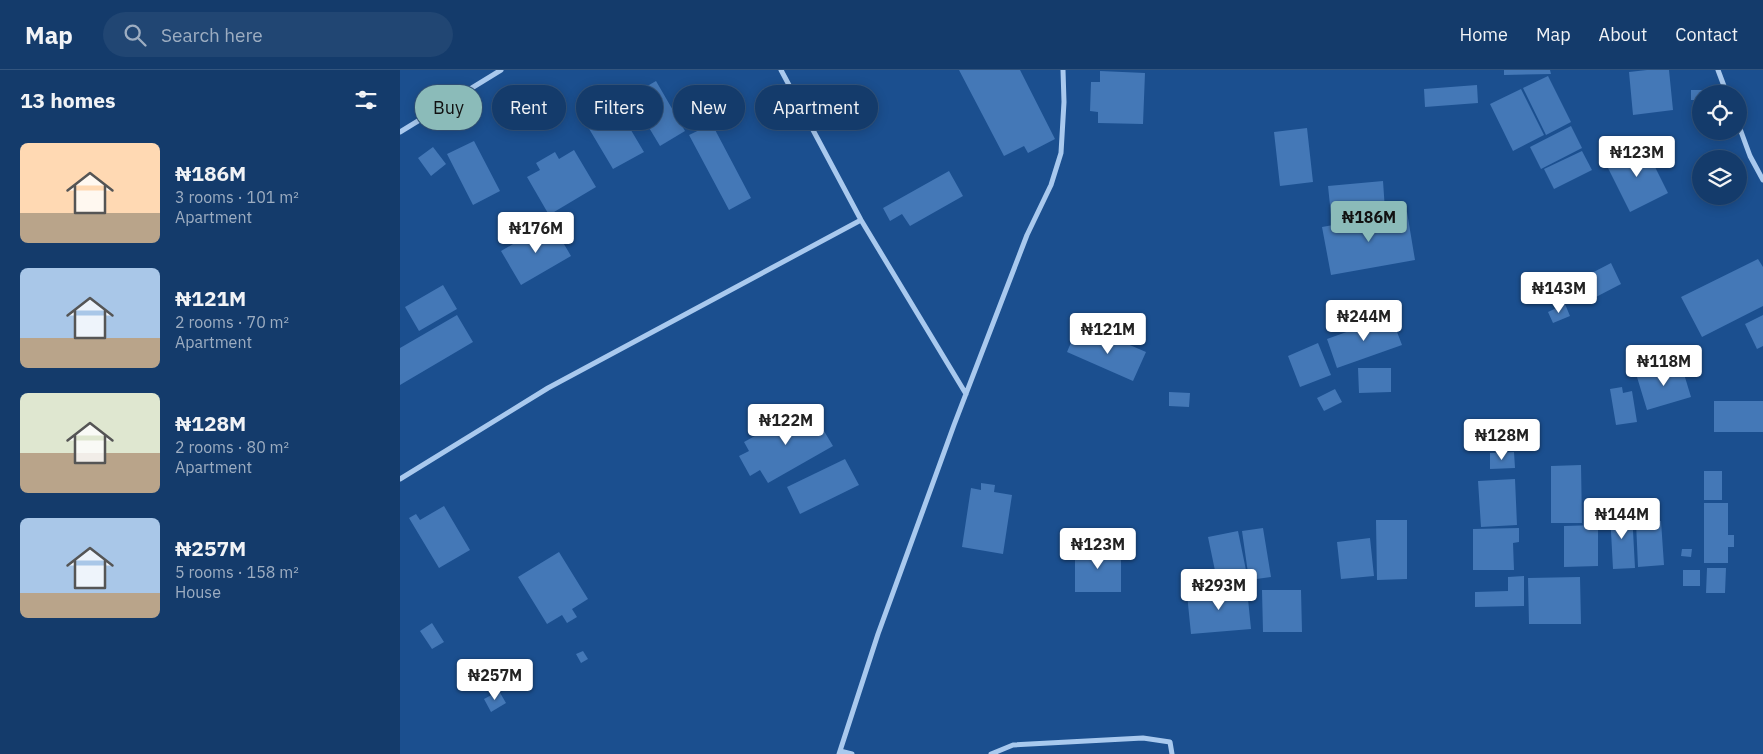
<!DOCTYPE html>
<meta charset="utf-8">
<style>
:root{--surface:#143b6b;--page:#214673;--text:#f1f3f6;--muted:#9dadc1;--line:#33557e;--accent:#8bbbb9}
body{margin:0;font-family:"IBM Plex Sans",sans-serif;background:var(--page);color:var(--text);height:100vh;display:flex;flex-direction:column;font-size:19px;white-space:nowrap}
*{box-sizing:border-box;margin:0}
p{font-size:16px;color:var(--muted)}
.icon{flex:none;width:28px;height:28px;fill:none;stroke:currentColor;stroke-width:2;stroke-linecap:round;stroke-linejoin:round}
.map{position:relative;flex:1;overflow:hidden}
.details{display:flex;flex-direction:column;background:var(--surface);width:400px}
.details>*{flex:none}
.hud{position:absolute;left:15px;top:15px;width:475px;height:45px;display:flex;gap:10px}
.controls{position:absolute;left:1292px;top:15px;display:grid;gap:10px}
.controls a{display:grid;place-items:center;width:55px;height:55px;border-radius:50%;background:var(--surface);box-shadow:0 2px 12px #0003,0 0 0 1px var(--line);font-size:25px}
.price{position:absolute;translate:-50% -42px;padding:0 11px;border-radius:5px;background:#fff;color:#222;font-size:16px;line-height:32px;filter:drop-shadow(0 1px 2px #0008)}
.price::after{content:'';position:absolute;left:50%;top:30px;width:15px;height:11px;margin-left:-8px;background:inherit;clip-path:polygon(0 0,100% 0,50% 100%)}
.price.active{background:var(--accent);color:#111}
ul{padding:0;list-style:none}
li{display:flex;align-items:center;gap:15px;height:125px;padding:0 20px}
li span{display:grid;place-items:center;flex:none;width:140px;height:100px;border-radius:8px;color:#555}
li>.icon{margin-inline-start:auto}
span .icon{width:60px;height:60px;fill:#fffc;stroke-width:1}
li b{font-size:21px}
h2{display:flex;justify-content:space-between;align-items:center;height:60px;padding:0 20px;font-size:21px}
.chip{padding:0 18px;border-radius:22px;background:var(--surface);box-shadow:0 2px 12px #0003,0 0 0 1px var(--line);font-size:18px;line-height:45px}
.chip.active{background:var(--accent);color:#111}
header{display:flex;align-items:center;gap:30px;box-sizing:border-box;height:70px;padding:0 25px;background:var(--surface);border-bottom:1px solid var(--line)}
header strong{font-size:24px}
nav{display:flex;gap:28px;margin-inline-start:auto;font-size:18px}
.search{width:350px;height:45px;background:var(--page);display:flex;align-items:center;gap:12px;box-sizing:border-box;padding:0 18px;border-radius:28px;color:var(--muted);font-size:19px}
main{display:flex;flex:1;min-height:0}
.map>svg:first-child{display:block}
.building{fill:#4478b7}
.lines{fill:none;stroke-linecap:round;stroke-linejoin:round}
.street{stroke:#a9c9ee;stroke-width:5}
</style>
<header>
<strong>Map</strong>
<div class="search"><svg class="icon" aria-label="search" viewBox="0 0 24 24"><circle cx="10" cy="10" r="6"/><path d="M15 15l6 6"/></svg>Search here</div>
<nav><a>Home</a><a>Map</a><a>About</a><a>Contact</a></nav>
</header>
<main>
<section class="details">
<h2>13 homes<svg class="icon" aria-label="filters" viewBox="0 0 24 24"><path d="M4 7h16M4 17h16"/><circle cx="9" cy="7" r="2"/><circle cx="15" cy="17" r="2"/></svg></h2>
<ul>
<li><span style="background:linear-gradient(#ffd9b3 70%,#b9a48a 0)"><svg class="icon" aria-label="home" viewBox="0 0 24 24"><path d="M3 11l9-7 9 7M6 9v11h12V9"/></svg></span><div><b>₦186M</b><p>3 rooms · 101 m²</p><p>Apartment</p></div></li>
<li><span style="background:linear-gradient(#a9c7e8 70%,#b9a48a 0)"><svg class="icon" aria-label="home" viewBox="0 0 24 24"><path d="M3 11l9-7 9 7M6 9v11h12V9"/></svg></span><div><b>₦121M</b><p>2 rooms · 70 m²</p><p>Apartment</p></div></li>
<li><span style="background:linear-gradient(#dfe7d0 60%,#b9a48a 0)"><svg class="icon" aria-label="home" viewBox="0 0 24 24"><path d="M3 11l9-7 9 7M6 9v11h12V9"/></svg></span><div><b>₦128M</b><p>2 rooms · 80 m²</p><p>Apartment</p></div></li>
<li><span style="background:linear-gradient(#a9c7e8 75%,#b9a48a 0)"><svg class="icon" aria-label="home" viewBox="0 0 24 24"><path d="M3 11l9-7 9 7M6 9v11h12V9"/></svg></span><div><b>₦257M</b><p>5 rooms · 158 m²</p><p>House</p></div></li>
</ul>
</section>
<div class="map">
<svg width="1363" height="684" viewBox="0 0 1363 684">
<rect width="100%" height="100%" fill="#1b4f8f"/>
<path class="building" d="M559,0H620L655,69L628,83L624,76L604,86Z
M1104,0H1150L1151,4L1104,5Z
M1247,0H1269L1273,40L1233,45L1229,2Z
M700,1L745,3L743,54L698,53V42L690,41L691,12H700Z
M1148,6L1171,52L1146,65L1123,18Z
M256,11L285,61L260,76L230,26Z
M1077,15L1078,33L1025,37L1024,19Z
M1121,19L1144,65L1113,81L1090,34Z
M1291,20H1306V24H1301V30H1291Z
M219,40L244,82L213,99L188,57Z
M312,54L351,128L329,140L289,65Z
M1171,56L1182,78L1141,99L1130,77Z
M907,58L913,112L880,116L874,62Z
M74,71L100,121L73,135L47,84Z
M1244,75L1268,123L1230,142L1206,94Z
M33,77L46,94L31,106L18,88Z
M174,80L196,117L149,145L127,107L140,100L136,93L155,82L159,89Z
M1182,81L1192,100L1154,119L1144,99Z
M1339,94L1346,106L1339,111Z
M549,101L563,126L510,156L502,144L490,151L483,138Z
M983,111L985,140L931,145L928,116Z
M1007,142L1015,190L931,205L922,157Z
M151,152L171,186L121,215L101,181Z
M1358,189L1363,197V236L1302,267L1281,227Z
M1211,193L1221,214L1196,227L1186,206Z
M43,215L57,239L19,261L5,237Z
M1165,234L1170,246L1153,253L1148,242Z
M57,245L73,272L0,315V278Z
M1363,245V276L1357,279L1345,254Z
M991,246L1002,275L937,298L927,269Z
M676,261L706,274L709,266L746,282L733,311L667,282Z
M918,273L931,305L900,317L888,286Z
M1281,294L1291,327L1247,340L1237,307Z
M958,298H991V322L959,323Z
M1222,317L1223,323L1232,321L1237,352L1216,355L1210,319Z
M935,319L942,332L924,341L917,328Z
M769,322L790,323L789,337L769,336Z
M1314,331H1363V362H1314Z
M409,336L433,376L368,413L360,400L350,406L339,386L349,381L344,372Z
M1114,382L1115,398L1090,399V383Z
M445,389L459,415L400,444L387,417Z
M1181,395L1182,453H1151V396Z
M1304,401H1322V430H1304Z
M1115,409L1117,455L1081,457L1078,411Z
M581,413L595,415L594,422L612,425L603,484L562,477L571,418L581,420Z
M1304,433H1328V465H1334V477H1328V493H1304Z
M44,436L70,480L39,498L9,448L16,444L20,450Z
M1232,442L1235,498L1213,499L1210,443Z
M976,450H1007V509L977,510Z
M1261,451L1264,495L1238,497L1236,452Z
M1198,455V496L1164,497V456Z
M863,458L871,507L849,510L842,461Z
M1119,458V472L1113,473L1114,500H1073V459Z
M838,461L848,510L818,515L808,467Z
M970,468L974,506L941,509L937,472Z
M675,477H721V522H675Z
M1282,479H1292L1291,487L1281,486Z
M159,482L188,529L172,539L177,547L167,553L162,545L147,554L118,507Z
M1307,498H1326L1325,523H1306Z
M1283,500H1300V516H1283Z
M1124,506V536L1075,537V522L1108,521V507Z
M1180,507L1181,554H1129L1128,508Z
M847,519L851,559L791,564L787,524Z
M862,520H901L902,562H863Z
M32,553L44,572L32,579L20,561Z
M183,581L188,589L181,593L176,584Z
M99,621L106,633L91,642L84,629Z"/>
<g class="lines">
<path class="street" d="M381,0L461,150L566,324
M1318,0L1327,24
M1339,56L1350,86L1363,110
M0,62L101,0
M0,409L148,318L461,150
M440,681L452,684
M439,684L478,564L554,355L627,165L651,115L661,83L664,32L663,0
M591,684L613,675L743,668L770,672L772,684"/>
</g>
</svg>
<div class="controls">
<a><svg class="icon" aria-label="locate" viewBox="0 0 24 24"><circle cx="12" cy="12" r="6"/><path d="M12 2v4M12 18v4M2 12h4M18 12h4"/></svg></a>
<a><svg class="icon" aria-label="layers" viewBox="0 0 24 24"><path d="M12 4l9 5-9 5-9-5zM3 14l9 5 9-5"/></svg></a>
</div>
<b class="price" style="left:1237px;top:108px">₦123M</b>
<b class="price active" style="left:969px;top:173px">₦186M</b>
<b class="price" style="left:136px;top:184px">₦176M</b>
<b class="price" style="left:1159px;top:244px">₦143M</b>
<b class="price" style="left:964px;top:272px">₦244M</b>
<b class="price" style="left:708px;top:285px">₦121M</b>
<b class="price" style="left:1264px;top:317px">₦118M</b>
<b class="price" style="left:386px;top:376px">₦122M</b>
<b class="price" style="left:1102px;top:391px">₦128M</b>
<b class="price" style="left:1222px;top:470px">₦144M</b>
<b class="price" style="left:698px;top:500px">₦123M</b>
<b class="price" style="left:819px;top:541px">₦293M</b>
<b class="price" style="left:95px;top:631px">₦257M</b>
<div class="hud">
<a class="chip active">Buy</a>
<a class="chip">Rent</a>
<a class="chip">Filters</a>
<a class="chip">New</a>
<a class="chip">Apartment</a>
</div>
</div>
</main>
